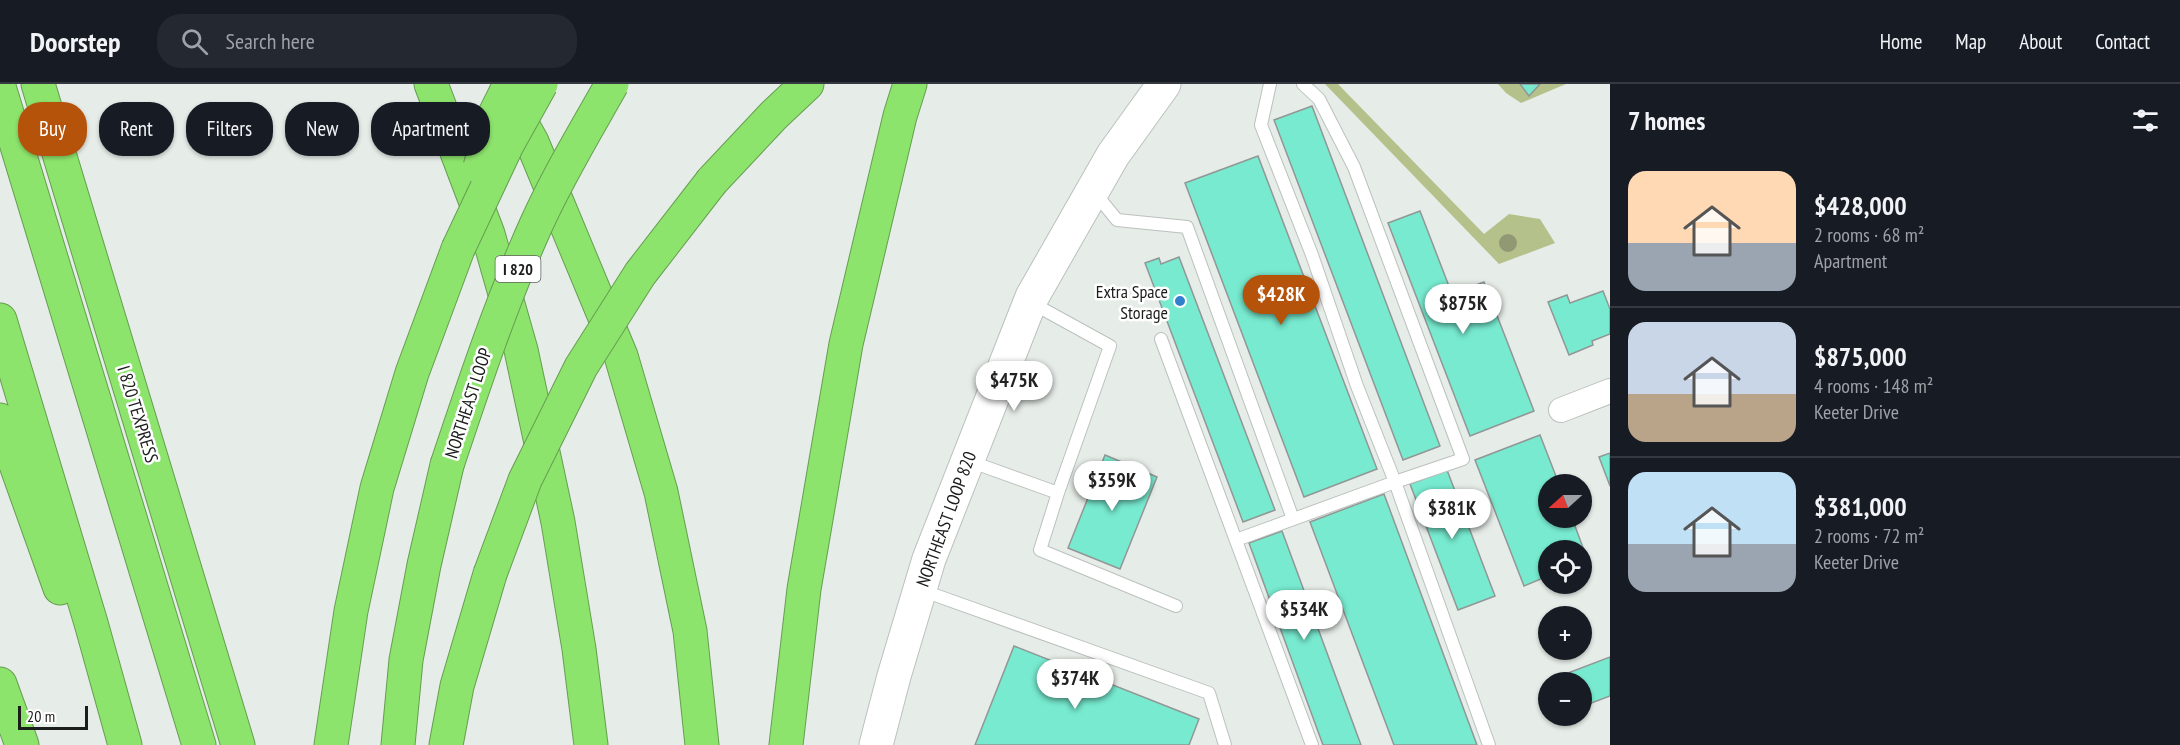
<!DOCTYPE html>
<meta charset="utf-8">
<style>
:root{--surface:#171b24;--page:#242831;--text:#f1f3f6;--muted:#9ea1a6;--line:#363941;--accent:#b45309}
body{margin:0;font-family:"PT Sans Narrow",sans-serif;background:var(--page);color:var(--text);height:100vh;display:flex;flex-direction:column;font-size:22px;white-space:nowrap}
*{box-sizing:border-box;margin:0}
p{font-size:20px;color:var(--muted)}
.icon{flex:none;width:33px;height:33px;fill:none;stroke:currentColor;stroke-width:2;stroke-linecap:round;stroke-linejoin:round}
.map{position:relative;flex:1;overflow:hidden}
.details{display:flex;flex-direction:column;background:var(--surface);width:570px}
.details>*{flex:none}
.hud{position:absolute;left:18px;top:18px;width:570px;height:54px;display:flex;gap:12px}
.needle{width:39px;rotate:249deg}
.buttons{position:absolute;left:1538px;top:390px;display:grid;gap:12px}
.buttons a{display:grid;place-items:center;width:54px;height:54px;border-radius:50%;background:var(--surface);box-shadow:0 2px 4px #0004;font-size:30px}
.scale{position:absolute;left:18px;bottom:15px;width:70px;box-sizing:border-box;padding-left:6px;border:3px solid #1b1d1b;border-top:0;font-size:16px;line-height:21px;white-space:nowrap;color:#1b1d1b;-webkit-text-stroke:4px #fff;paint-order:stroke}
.price{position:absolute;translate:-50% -51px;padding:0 14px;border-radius:21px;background:#fff;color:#222;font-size:20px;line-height:39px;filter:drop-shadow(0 2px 3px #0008)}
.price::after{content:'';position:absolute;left:50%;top:36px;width:18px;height:14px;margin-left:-9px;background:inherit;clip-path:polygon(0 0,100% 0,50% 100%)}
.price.active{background:var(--accent);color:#fff}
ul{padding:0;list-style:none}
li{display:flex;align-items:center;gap:18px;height:150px;padding:0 18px}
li+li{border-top:2px solid var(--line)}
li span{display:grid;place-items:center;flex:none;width:168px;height:120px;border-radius:18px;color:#555}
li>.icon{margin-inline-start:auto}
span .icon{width:72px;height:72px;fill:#fffc;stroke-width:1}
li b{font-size:26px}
h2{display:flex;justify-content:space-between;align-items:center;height:72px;padding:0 18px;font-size:26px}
.tag{padding:0 21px;border-radius:24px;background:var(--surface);box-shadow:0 2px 4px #0004;font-size:21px;line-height:54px}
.tag.active{background:var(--accent);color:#fff}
header{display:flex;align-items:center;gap:36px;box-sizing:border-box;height:84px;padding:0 30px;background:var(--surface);border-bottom:2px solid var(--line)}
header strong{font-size:28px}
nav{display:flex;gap:33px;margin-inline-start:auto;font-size:21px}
.search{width:420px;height:54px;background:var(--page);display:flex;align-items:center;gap:15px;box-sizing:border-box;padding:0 21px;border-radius:24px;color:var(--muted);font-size:22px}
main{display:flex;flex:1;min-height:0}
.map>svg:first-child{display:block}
.green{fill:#b5c18a}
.building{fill:#77eacf;stroke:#919795;stroke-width:1.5}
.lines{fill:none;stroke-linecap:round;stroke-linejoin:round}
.service-casing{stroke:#bbc1bd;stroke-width:14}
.minor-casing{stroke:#bbc1bd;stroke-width:26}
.secondary-casing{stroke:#bbc1bd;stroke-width:35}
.motorway-casing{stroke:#659e50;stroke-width:35}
.service{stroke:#fff;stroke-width:12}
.minor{stroke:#fff;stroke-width:24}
.secondary{stroke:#fff;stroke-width:33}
.motorway{stroke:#8de46c;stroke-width:33}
.motorway-bridge-casing{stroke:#659e50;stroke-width:35;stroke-linecap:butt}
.motorway-bridge{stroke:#8de46c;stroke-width:33}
.tree{fill:#909874}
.poi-dot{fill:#317fcf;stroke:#fff;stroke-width:2}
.labels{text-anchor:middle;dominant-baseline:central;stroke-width:5;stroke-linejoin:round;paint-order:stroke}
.shield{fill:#fff;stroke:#5f615f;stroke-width:1.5}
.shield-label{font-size:16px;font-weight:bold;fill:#1b1d1b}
.poi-label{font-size:18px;fill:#1b1d1b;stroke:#fff;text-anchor:end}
.street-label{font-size:18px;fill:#1b1d1b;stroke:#fff}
</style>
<header>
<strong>Doorstep</strong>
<div class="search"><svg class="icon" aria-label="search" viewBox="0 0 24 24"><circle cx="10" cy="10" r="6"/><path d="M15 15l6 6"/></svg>Search here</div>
<nav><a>Home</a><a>Map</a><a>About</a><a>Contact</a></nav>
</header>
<main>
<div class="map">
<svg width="1610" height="661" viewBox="0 0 1610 661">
<rect width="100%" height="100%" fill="#e6ece8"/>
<path class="green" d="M1325,0H1338L1484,150L1509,130L1540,135L1555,159L1499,180Z
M1498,0H1520L1529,12L1540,0H1566L1521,19L1506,9Z"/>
<path class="building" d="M1520,0H1540L1529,12Z
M1312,22L1440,362L1403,376L1274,36Z
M1258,72L1377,385L1304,413L1185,99Z
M1420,127L1452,210L1484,198L1534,327L1470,352L1388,139Z
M1179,173L1275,426L1243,438L1145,179L1159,174L1161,180Z
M1603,207L1610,225V250L1592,257L1593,261L1569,271L1548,218L1567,211L1570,219Z
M1540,351L1559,400H1548V434H1572L1588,477L1581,480V466H1548V492L1524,502L1475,376Z
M1610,369V402L1599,373Z
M1105,371L1157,393L1120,485L1068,464Z
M1447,386L1495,512L1458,526L1410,400Z
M1384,410L1477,661H1394L1310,438Z
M1282,447L1361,661H1323L1249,459Z
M1014,562L1199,635L1189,661H975Z
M1610,573V612L1581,623V598H1548V600L1547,597Z"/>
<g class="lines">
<defs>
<path id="service" d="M1303,0L1319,15L1354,83L1463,375L1395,398L1489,661
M1095,109L1117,136L1187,143L1293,435
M1161,255L1312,661
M969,377L1058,409L1110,262L1030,218
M1058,409L1040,466L1176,522
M1236,456L1395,398L1357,302L1312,171L1261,41L1270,0
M921,506L1209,609L1225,661"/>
<path id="minor" d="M1561,326L1610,307"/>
<path id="secondary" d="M876,661L894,592L929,475L1032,213L1113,71L1164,0"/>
<path id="motorway" d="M38,0L238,661
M431,0L488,150L521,266L558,438L579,565L591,661
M0,6L199,661
M508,15L532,58L621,272L661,408L690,547L702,661
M712,97L774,31L807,0
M0,236L91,539L125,661
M0,336L60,504
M0,600L22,661
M331,661L351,527L377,404L412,289L458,165
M398,661L406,576L424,481L447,381
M446,661L457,602L490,490
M786,661L804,505L846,260L900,32L910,0"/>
</defs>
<use href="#service" class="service-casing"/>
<use href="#minor" class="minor-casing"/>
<use href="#secondary" class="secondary-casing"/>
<use href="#motorway" class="motorway-casing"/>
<use href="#service" class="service"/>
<use href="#minor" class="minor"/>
<use href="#secondary" class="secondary"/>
<use href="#motorway" class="motorway"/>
<defs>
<path id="motorway-bridge" d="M480,83L494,32L510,0
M458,165L507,61L541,0
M447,381C474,300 501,219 536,141C558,92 586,46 612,0
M490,490L525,396L581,283L640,190L712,97"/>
</defs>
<use href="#motorway-bridge" class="motorway-bridge-casing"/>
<use href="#motorway-bridge" class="motorway-bridge"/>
</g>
<circle class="tree" cx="1508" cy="159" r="9"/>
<circle class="poi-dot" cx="1180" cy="217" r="6"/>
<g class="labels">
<rect class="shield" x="495.5" y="172" width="45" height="26" rx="4.5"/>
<g class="shield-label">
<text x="518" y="185">I 820</text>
</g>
<g class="poi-label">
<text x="1168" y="207">Extra Space<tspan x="1168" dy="21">Storage</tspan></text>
</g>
<g class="street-label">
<text transform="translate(468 319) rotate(-72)">NORTHEAST LOOP</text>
<text transform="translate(138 330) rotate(73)">I 820 TEXPRESS</text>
<text transform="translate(946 435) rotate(-70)">NORTHEAST LOOP 820</text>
</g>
</g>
</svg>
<div class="buttons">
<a><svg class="needle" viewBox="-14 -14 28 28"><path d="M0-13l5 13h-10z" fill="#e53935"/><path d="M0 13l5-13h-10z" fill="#9ea1a6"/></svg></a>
<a><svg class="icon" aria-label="locate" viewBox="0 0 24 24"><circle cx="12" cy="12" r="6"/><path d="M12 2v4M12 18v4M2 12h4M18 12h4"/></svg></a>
<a>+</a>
<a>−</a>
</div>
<div class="scale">20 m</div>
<b class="price active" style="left:1281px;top:242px">$428K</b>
<b class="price" style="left:1463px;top:251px">$875K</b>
<b class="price" style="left:1014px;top:328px">$475K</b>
<b class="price" style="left:1112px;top:428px">$359K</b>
<b class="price" style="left:1452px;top:456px">$381K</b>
<b class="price" style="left:1304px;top:557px">$534K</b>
<b class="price" style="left:1075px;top:626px">$374K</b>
<div class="hud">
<a class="tag active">Buy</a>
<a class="tag">Rent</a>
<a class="tag">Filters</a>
<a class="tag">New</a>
<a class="tag">Apartment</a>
</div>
</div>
<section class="details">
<h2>7 homes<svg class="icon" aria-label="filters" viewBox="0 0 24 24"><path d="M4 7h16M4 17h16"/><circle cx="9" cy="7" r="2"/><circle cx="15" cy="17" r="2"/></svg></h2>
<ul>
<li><span style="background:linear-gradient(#ffd9b3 60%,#9aa5b1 0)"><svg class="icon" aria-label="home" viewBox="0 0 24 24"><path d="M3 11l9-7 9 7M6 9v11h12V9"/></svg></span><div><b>$428,000</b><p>2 rooms · 68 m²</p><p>Apartment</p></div></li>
<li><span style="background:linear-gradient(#c9d6e8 60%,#b9a48a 0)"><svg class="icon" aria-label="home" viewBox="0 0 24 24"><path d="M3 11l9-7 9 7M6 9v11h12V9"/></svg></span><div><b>$875,000</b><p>4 rooms · 148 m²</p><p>Keeter Drive</p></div></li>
<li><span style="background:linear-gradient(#bfe0f5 60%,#9aa5b1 0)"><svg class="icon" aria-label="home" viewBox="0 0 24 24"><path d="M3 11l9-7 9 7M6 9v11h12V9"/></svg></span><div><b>$381,000</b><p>2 rooms · 72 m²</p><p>Keeter Drive</p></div></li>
</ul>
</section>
</main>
